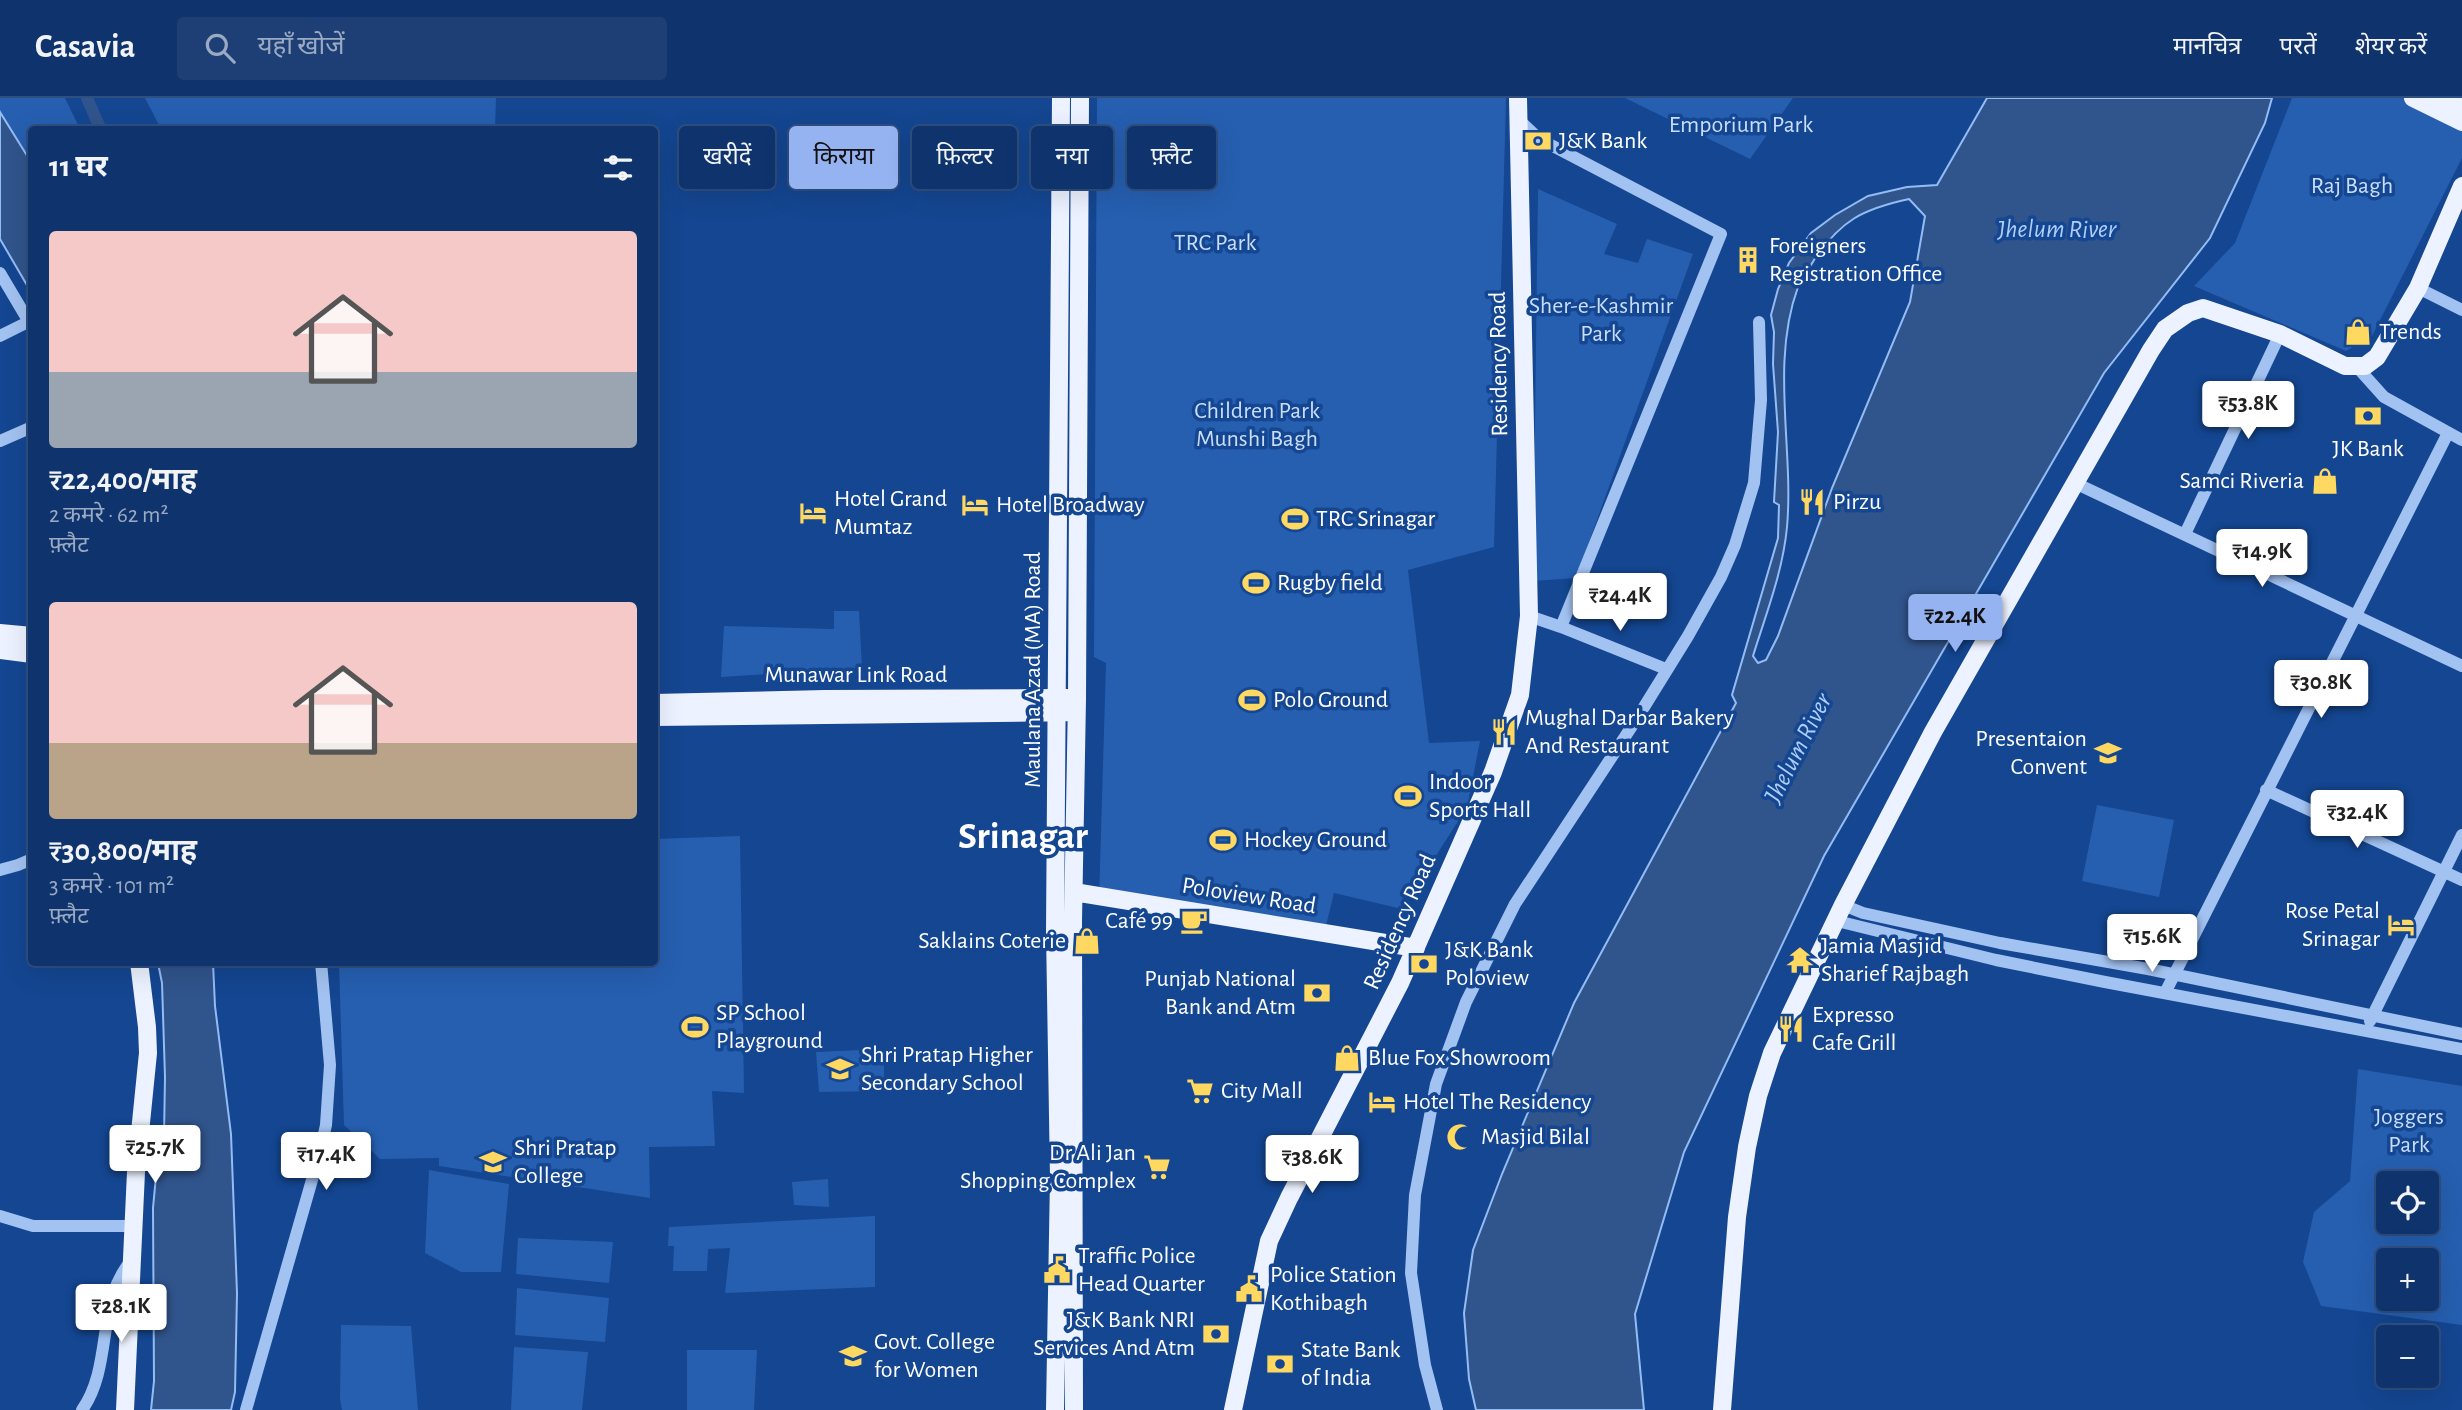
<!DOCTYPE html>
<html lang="hi">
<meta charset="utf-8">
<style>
:root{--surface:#0f346d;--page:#1d3f75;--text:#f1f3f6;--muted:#9baac2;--line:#2f4f80;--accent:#95b2f1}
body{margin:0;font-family:"Alegreya Sans","Noto Sans Devanagari",sans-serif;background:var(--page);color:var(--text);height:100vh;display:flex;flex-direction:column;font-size:26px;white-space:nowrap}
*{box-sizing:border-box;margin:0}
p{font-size:23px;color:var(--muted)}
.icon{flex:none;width:38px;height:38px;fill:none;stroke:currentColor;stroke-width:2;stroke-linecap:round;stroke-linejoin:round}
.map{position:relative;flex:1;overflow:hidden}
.details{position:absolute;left:28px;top:28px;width:630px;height:840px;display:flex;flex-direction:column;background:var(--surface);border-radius:7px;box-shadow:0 7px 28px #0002,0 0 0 2px var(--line)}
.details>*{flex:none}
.top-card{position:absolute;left:679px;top:28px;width:665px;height:63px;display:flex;gap:14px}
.buttons{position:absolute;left:2376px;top:1073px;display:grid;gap:14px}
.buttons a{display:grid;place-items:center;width:63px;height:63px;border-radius:7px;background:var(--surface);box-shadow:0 7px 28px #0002,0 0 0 2px var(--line);font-size:35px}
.price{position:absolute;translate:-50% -60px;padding:0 16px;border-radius:7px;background:#fff;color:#222;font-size:23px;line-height:46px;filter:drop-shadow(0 2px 4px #0008)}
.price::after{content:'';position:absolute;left:50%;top:42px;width:21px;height:16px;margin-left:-10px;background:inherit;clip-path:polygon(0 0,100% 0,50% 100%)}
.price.current{background:var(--accent);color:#111}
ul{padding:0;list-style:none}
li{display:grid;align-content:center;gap:14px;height:371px;padding:0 21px}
li span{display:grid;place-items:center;height:217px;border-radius:7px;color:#555}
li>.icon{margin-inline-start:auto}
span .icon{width:126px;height:126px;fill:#fffc;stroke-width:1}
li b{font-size:30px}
h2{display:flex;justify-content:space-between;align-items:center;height:84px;padding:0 21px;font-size:30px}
.pill{padding:0 24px;border-radius:7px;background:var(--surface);box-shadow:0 7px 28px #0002,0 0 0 2px var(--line);font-size:24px;line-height:63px}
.pill.current{background:var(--accent);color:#111}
header{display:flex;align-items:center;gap:42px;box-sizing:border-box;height:98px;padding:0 35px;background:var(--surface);border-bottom:2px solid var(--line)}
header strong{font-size:33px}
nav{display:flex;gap:38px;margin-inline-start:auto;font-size:24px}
.search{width:490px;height:63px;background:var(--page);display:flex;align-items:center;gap:18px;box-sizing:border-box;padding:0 24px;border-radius:7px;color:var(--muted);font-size:26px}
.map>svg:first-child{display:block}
.green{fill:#265fb0;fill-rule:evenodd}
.water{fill:#30548c;stroke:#94bcf4;stroke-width:2;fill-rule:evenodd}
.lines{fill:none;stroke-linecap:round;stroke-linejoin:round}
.canal{stroke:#30548c;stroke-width:12}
.minor{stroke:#a2c2f1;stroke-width:12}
.major{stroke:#ecf2ff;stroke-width:18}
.labels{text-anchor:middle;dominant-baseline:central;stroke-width:7;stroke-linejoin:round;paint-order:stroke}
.park-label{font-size:24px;fill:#c9defc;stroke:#144691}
.poi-label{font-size:24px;fill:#fff;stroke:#144691;text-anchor:start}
.street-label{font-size:24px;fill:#fff;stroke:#144691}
.water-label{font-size:26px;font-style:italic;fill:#aecdf8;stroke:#144691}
.town-label{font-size:38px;font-weight:bold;fill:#fff;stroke:#144691}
</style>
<header>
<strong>Casavia</strong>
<div class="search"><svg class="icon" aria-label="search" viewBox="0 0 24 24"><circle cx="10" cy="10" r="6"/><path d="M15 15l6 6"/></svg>यहाँ खोजें</div>
<nav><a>मानचित्र</a><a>परतें</a><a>शेयर करें</a></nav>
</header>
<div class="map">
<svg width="2462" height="1312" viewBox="0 0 2462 1312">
<rect width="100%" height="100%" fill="#144691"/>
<path class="green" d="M0,0H65L80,31L32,32L31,56L28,58L0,14Z
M145,0H496L495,31H161Z
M1097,0H1506L1494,449L1408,472L1429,645L1480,643L1467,709L1402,811L1334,795L1324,836L1099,803L1106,565L1094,559Z
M1625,0H1793L1750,61Z
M2292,0H2462V60L2372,238L2346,253L2194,188L2235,145Z
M1538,91L1617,126L1604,156L1638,165L1647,141L1693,156L1576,480L1533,483Z
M834,513H859L862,570L721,579L724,528L834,531Z
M2097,707L2174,722L2159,799L2082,783Z
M740,738L744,995L712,993L715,1048L649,1049L650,1100L439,1068V1060L380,1061L344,1027L339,865L654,864L655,741Z
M884,951V993L819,994L816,954Z
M2358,971L2462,988V1227L2321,1208L2303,1164L2314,1114L2350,1083ZM2389,1085H2427V1124H2389ZM2389,1162H2427V1200H2389Z
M429,1072L509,1086L501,1174H461L425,1155Z
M828,1081L829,1109L794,1107L792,1084Z
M875,1118V1189L725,1195L730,1150L708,1151L707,1173H673L674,1148H668L669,1129Z
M518,1140L613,1144L609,1185L516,1176Z
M517,1190L609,1200L605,1244L515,1237Z
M341,1227L411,1228L418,1312H342L340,1301Z
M514,1249L588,1254L582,1312H511Z
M687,1252H757L754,1312H687Z"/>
<path class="water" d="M1987,0H2272L2265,25L2210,140L2104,275L1824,758L1684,1054L1635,1216L1644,1312H1476L1469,1281L1464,1215L1473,1152L1502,1076L1574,905L1736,605L1732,597L1778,440L1779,407L1774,404L1778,334L1773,266L1774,234L1771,217L1778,191L1789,165L1811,135L1835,117L1868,98L1907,89L1937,87ZM1909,101L1925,118L1910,204L1832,390L1778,538L1766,562L1758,565L1753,558C1766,516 1783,473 1787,429C1794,351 1770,265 1798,189C1801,180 1809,171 1814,162C1841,122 1863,111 1909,101Z
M0,14L31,64V194L0,141Z
M158,865H213L215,908L231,1036L237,1195L235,1294L231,1312H151L154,1283L153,1110L157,1068L164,1038L165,979L162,885Z"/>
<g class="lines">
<path class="canal" d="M87,0L101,32"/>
<path class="minor" d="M1518,21L1536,38L1549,46L1721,136L1561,529L1529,518
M0,175L32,229
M2418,190L2462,212
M0,238L28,224
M2357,269L2384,299L2462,342
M0,343L32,329
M2075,385L2462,568
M2185,436L2280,236
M1561,529L1666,571
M2266,692L2462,782
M0,772L18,767L32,761
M1843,807L1863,815L2000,845L2148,871L2462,936
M1837,823L1996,862L2105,884L2462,951
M2165,895L2448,335
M2370,923L2462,737
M0,1118L33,1128H134
M82,1312C114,1267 95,1201 133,1161
M246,1312L320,1054L326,1027L330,967L321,864
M1437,1312L1425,1267L1411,1175L1415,1097L1436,986L1466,904L1515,806L1636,622L1688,538L1721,479L1735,447L1754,385L1761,302L1759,224"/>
<path class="major" d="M2413,0L2462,24
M2439,0L2462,10
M0,535L32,538
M0,552L32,556
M654,605L825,601L1067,600
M654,619L1070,614
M1074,794L1416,850
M125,1312L136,1074L148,955L147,929L139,864
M1055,1312L1059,1079L1055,834L1061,0
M1074,1312L1073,823L1077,601L1080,0
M1233,1312L1269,1143L1289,1100L1400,885L1493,674L1520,597L1529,518L1518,0
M1722,1312L1737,1119L1747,1049L1758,998L1772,955L1843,807L1933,634L2151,252L2165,231L2188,215L2203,210L2280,236L2345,268H2365L2377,259L2418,190L2462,88"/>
</g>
<defs>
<symbol id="bank-bare" viewBox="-9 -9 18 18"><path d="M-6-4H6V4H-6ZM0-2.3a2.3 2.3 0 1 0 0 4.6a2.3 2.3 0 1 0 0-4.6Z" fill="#ffd862" stroke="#144691" stroke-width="2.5" paint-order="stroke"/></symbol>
<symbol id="building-bare" viewBox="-9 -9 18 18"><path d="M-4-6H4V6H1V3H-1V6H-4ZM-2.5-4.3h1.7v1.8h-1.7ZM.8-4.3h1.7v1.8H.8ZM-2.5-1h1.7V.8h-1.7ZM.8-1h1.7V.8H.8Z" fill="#ffd862" stroke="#144691" stroke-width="2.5" paint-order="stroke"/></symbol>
<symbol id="shop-bare" viewBox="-9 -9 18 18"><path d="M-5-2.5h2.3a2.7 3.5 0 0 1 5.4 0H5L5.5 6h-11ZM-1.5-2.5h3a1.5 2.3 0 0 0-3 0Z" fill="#ffd862" stroke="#144691" stroke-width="2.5" paint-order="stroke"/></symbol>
<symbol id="restaurant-bare" viewBox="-9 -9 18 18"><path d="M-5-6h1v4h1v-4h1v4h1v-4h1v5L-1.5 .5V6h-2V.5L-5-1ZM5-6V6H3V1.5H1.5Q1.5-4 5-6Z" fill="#ffd862" stroke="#144691" stroke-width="2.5" paint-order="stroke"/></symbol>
<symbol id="hotel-bare" viewBox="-9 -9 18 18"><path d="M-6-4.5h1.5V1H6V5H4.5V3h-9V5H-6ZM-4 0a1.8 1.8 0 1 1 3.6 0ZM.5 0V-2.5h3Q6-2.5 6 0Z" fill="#ffd862" stroke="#144691" stroke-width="2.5" paint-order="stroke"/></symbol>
<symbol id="stadium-bare" viewBox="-9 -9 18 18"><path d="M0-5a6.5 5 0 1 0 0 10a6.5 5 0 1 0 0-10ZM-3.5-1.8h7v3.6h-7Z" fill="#ffd862" stroke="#144691" stroke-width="2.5" paint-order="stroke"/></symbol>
<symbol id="school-bare" viewBox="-9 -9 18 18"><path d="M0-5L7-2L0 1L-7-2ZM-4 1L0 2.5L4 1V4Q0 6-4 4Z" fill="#ffd862" stroke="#144691" stroke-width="2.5" paint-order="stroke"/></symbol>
<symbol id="cafe-bare" viewBox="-9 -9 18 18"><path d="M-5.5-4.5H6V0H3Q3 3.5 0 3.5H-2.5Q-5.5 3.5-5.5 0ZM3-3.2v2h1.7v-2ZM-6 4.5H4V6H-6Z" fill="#ffd862" stroke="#144691" stroke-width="2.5" paint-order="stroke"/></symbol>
<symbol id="temple-bare" viewBox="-9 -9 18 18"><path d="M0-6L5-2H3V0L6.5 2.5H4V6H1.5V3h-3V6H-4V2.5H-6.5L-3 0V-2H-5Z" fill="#ffd862" stroke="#144691" stroke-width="2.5" paint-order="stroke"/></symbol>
<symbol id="supermarket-bare" viewBox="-9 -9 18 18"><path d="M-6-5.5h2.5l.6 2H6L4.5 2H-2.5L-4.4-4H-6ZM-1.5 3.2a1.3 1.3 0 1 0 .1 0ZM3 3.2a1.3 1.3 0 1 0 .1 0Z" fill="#ffd862" stroke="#144691" stroke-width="2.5" paint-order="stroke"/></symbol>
<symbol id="mosque-bare" viewBox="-9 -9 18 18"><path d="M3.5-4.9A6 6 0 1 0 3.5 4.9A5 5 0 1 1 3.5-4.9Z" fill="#ffd862" stroke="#144691" stroke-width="2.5" paint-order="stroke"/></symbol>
<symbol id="university-bare" viewBox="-9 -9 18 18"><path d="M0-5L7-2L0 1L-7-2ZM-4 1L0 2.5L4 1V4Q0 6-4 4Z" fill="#ffd862" stroke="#144691" stroke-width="2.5" paint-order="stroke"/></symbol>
<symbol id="civic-bare" viewBox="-9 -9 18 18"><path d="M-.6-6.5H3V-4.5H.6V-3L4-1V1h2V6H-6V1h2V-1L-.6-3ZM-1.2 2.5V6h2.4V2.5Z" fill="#ffd862" stroke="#144691" stroke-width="2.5" paint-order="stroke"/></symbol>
</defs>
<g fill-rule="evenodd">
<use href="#bank-bare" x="1519" y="24" width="38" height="38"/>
<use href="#building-bare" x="1729" y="143" width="38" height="38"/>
<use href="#shop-bare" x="2339" y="215" width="38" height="38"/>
<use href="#bank-bare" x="2349" y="299" width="38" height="38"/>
<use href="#shop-bare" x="2306" y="364" width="38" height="38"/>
<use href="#restaurant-bare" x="1793" y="385" width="38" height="38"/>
<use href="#hotel-bare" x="956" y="388" width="38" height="38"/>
<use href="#hotel-bare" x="794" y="396" width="38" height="38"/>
<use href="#stadium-bare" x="1276" y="402" width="38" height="38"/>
<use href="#stadium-bare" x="1237" y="466" width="38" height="38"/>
<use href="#stadium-bare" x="1233" y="583" width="38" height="38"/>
<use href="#restaurant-bare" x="1485" y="615" width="38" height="38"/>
<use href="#school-bare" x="2089" y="636" width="38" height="38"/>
<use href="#stadium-bare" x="1389" y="679" width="38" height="38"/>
<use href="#stadium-bare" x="1204" y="723" width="38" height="38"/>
<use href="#cafe-bare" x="1175" y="804" width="38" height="38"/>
<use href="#hotel-bare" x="2382" y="808" width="38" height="38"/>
<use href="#shop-bare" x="1068" y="824" width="38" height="38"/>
<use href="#temple-bare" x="1781" y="843" width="38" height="38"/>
<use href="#bank-bare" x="1405" y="847" width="38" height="38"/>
<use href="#bank-bare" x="1298" y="876" width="38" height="38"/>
<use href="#stadium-bare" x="676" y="910" width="38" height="38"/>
<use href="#restaurant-bare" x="1772" y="912" width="38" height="38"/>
<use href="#shop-bare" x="1328" y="941" width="38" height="38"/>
<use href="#school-bare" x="821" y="952" width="38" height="38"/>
<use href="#supermarket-bare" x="1181" y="974" width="38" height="38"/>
<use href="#hotel-bare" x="1363" y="985" width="38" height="38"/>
<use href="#mosque-bare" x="1441" y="1020" width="38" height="38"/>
<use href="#university-bare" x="474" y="1045" width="38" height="38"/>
<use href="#supermarket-bare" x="1138" y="1050" width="38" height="38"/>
<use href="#civic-bare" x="1038" y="1153" width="38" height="38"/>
<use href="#civic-bare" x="1230" y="1172" width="38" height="38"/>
<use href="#bank-bare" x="1197" y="1217" width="38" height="38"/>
<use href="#university-bare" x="834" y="1239" width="38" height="38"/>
<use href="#bank-bare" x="1261" y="1247" width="38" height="38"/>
</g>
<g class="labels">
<g class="park-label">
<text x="1741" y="27">Emporium Park</text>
<text x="2352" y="88">Raj Bagh</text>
<text x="1215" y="145">TRC Park</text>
<text x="1601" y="208">Sher-e-Kashmir<tspan x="1601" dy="28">Park</tspan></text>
<text x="1257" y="313">Children Park<tspan x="1257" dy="28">Munshi Bagh</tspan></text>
<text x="2409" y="1019">Joggers<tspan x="2409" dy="28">Park</tspan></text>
</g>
<g class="poi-label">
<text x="1559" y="43">J&amp;K Bank</text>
<text x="1769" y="148">Foreigners<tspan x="1769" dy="28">Registration Office</tspan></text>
<text x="2379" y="234">Trends</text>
<text x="2368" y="351" text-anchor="middle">JK Bank</text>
<text x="2304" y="383" text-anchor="end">Samci Riveria</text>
<text x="834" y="401">Hotel Grand<tspan x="834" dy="28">Mumtaz</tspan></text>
<text x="1833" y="404">Pirzu</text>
<text x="996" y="407">Hotel Broadway</text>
<text x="1316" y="421">TRC Srinagar</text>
<text x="1277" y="485">Rugby field</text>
<text x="1273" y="602">Polo Ground</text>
<text x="1525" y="620">Mughal Darbar Bakery<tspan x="1525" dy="28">And Restaurant</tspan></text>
<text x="2087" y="641" text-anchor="end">Presentaion<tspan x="2087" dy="28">Convent</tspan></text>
<text x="1429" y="684">Indoor<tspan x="1429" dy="28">Sports Hall</tspan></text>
<text x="1244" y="742">Hockey Ground</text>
<text x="2380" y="813" text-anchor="end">Rose Petal<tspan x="2380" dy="28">Srinagar</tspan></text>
<text x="1173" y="823" text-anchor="end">Café 99</text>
<text x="1066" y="843" text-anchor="end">Saklains Coterie</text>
<text x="1821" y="848">Jamia Masjid<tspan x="1821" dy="28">Sharief Rajbagh</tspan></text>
<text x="1445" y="852">J&amp;K Bank<tspan x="1445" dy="28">Poloview</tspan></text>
<text x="1296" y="881" text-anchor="end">Punjab National<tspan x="1296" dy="28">Bank and Atm</tspan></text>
<text x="716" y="915">SP School<tspan x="716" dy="28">Playground</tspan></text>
<text x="1812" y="917">Expresso<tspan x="1812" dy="28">Cafe Grill</tspan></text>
<text x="861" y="957">Shri Pratap Higher<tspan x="861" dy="28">Secondary School</tspan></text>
<text x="1368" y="960">Blue Fox Showroom</text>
<text x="1221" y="993">City Mall</text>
<text x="1403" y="1004">Hotel The Residency</text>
<text x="1481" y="1039">Masjid Bilal</text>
<text x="514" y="1050">Shri Pratap<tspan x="514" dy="28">College</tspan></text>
<text x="1136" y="1055" text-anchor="end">Dr Ali Jan<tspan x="1136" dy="28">Shopping Complex</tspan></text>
<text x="1078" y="1158">Traffic Police<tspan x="1078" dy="28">Head Quarter</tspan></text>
<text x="1270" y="1177">Police Station<tspan x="1270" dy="28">Kothibagh</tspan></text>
<text x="1195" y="1222" text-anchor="end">J&amp;K Bank NRI<tspan x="1195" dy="28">Services And Atm</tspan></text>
<text x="874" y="1244">Govt. College<tspan x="874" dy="28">for Women</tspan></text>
<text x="1301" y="1252">State Bank<tspan x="1301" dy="28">of India</tspan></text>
</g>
<g class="street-label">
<text transform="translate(1499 266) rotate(-91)">Residency Road</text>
<text transform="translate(1033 572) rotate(-90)">Maulana Azad (MA) Road</text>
<text x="856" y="577">Munawar Link Road</text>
<text transform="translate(1249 798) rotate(9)">Poloview Road</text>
<text transform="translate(1400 824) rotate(-66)">Residency Road</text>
</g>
<g class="water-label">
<text x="2057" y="131">Jhelum River</text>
<text transform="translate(1798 650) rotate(-63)">Jhelum River</text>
</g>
<g class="town-label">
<text x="1023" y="739">Srinagar</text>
</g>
</g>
</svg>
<div class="buttons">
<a><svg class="icon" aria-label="locate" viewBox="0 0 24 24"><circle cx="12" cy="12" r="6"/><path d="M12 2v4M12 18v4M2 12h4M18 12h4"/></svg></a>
<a>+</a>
<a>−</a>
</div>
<b class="price" style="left:2248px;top:343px">₹53.8K</b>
<b class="price" style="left:2262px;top:491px">₹14.9K</b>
<b class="price" style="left:1620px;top:535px">₹24.4K</b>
<b class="price current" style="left:1955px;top:556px">₹22.4K</b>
<b class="price" style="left:2321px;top:622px">₹30.8K</b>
<b class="price" style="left:2357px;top:752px">₹32.4K</b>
<b class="price" style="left:2152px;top:876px">₹15.6K</b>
<b class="price" style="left:155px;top:1087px">₹25.7K</b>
<b class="price" style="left:326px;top:1094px">₹17.4K</b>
<b class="price" style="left:1312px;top:1097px">₹38.6K</b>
<b class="price" style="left:121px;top:1246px">₹28.1K</b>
<div class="top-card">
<a class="pill">खरीदें</a>
<a class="pill current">किराया</a>
<a class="pill">फ़िल्टर</a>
<a class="pill">नया</a>
<a class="pill">फ़्लैट</a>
</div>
<section class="details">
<h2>11 घर<svg class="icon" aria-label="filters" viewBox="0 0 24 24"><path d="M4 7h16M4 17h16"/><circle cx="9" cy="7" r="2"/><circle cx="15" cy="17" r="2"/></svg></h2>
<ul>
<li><span style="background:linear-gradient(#f6c9c9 65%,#9aa5b1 0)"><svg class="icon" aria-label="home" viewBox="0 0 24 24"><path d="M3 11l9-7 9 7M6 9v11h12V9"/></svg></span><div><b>₹22,400/माह</b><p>2 कमरे · 62 m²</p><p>फ़्लैट</p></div></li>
<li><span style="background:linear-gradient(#f6c9c9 65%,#b9a48a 0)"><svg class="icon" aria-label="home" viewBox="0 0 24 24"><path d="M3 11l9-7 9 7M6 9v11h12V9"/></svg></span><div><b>₹30,800/माह</b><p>3 कमरे · 101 m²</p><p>फ़्लैट</p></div></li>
</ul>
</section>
</div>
